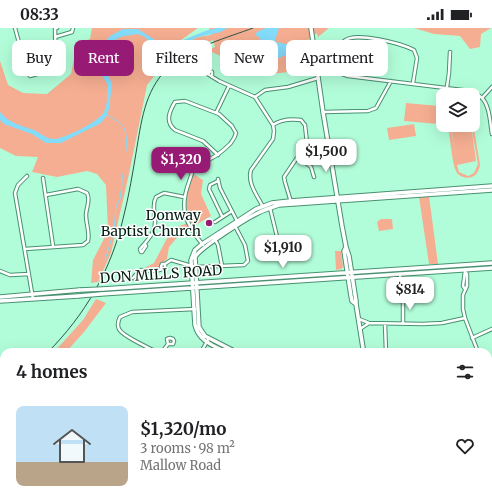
<!DOCTYPE html>
<meta charset="utf-8">
<style>
:root{--surface:#fff;--page:#f6f6f6;--text:#202124;--muted:#757577;--line:#e0e0e0;--accent:#971b74}
body{margin:0;font-family:Merriweather,serif;background:var(--page);color:var(--text);height:100vh;display:flex;flex-direction:column;font-size:15px;white-space:nowrap}
*{box-sizing:border-box;margin:0}
p{font-size:13px;color:var(--muted)}
.icon{flex:none;width:22px;height:22px;fill:none;stroke:currentColor;stroke-width:2;stroke-linecap:round;stroke-linejoin:round}
.map{position:relative;flex:1;overflow:hidden}
.side{position:absolute;left:0px;top:320px;width:492px;height:156px;display:flex;flex-direction:column;background:var(--surface);border-radius:12px 12px 0 0;box-shadow:0 4px 16px #0002}
.side>*{flex:none}
.hud{position:absolute;left:12px;top:12px;width:468px;height:36px;display:flex;gap:8px}
.fabs{position:absolute;left:436px;top:60px;display:grid;gap:8px}
.fabs a{display:grid;place-items:center;width:44px;height:44px;border-radius:8px;background:var(--surface);box-shadow:0 4px 16px #0002;font-size:20px}
.price{position:absolute;translate:-50% -34px;padding:0 9px;border-radius:8px;background:#fff;color:#222;font-size:13px;line-height:26px;filter:drop-shadow(0 1px 2px #0008)}
.price::after{content:'';position:absolute;left:50%;top:24px;width:12px;height:9px;margin-left:-6px;background:inherit;clip-path:polygon(0 0,100% 0,50% 100%)}
.price.on{background:var(--accent);color:#fff}
ul{padding:0;list-style:none}
li{display:flex;align-items:center;gap:12px;height:100px;padding:0 16px}
li+li{border-top:1px solid var(--line)}
li span{display:grid;place-items:center;flex:none;width:112px;height:80px;border-radius:8px;color:#555}
li>.icon{margin-inline-start:auto}
span .icon{width:48px;height:48px;fill:#fffc;stroke-width:1}
li b{font-size:17px}
h2{display:flex;justify-content:space-between;align-items:center;height:48px;padding:0 16px;font-size:17px}
.chip{padding:0 14px;border-radius:8px;background:var(--surface);box-shadow:0 4px 16px #0002;font-size:14px;line-height:36px}
.chip.on{background:var(--accent);color:#fff}
.status{display:flex;justify-content:space-between;align-items:center;height:28px;padding:0 20px;background:var(--surface);direction:ltr}
.status svg{height:11px;fill:currentColor}
.map>svg:first-child{display:block}
.green{fill:#f5ae91}
.water{fill:#84dcfb}
.lines{fill:none;stroke-linecap:round;stroke-linejoin:round}
.stream{stroke:#84dcfb;stroke-width:1}
.street-casing{stroke:#489171;stroke-width:4.5}
.secondary-casing{stroke:#489171;stroke-width:5.5}
.street{stroke:#fff;stroke-width:2.5}
.secondary{stroke:#fff;stroke-width:3.5}
.rail{stroke:#2e5543;stroke-width:1}
.secondary-bridge-casing{stroke:#489171;stroke-width:5.5;stroke-linecap:butt}
.secondary-bridge{stroke:#fff;stroke-width:3.5}
.poi-dot{fill:#971b74;stroke:#fff;stroke-width:1.5}
.labels{text-anchor:middle;dominant-baseline:central;stroke-width:3;stroke-linejoin:round;paint-order:stroke}
.poi-label{font-size:14px;fill:#001b0f;stroke:#fff;text-anchor:end}
.street-label{font-size:14px;fill:#001b0f;stroke:#fff}
</style>
<div class="status"><b>08:33</b><svg viewBox="0 0 49 12"><path d="M0 12V9h3v3zM5 12V6h3v6zM10 12V3h3v9zM15 12V0h3v12zM26 1h20v11H26zM47 4h2v5h-2z"/></svg></div>
<div class="map">
<svg width="492" height="476" viewBox="0 0 492 476">
<rect width="100%" height="100%" fill="#b2fdd9"/>
<path class="green" d="M92,0H198L167,22L175,20L198,9L211,7L209,0H329L318,9L317,5L308,12L310,27L306,42L271,46L248,40L207,22L215,19L213,12L168,34L155,47L147,57L129,146L111,225L98,254L91,255L93,232L108,203L106,157L97,146L87,143L57,149L32,144L38,129L16,128L0,120V33L8,57L23,65L47,66L71,46L77,16L90,11Z
M414,0H491L481,6L480,19L470,21L460,8L434,6Z
M406,75L439,78L438,96L404,93Z
M473,95L480,137C479,142 477,147 472,149C466,151 459,149 456,143C452,135 450,108 448,97H450L455,123L451,99L471,97L476,133L457,137L459,144L468,148L474,145L478,136L471,97H473Z
M414,96L416,108L389,112L387,100Z
M193,146L203,152L201,166L211,188L180,206L169,219L167,231L159,239H149V241H143L154,235L172,201L185,196L188,191C184,175 188,162 193,146Z
M429,168L438,236H429L419,169Z
M381,191H392L393,201L379,203L377,194Z
M335,223H341L343,239L341,241L336,242Z
M96,271L106,275L84,304L66,324H54L83,292Z
M0,436L4,459V472H6L7,476H0Z"/>
<path class="water" d="M217,0H227L221,4L198,9L175,20L166,22L155,20L145,9L138,6L124,8L118,10L103,23L100,29L101,35L112,55L109,81L107,87L101,95L61,115H46L32,106L4,96L0,92V84C9,95 22,98 34,102C41,105 46,111 54,111C64,111 100,93 104,84C108,76 107,65 108,57L97,40L95,34L96,28L100,19L110,8L123,1H138L158,14L166,17H171L205,3Z
M266,0H279L275,12L276,14L291,17L289,26L276,31L261,26L260,24C261,17 263,9 255,7L257,4Z"/>
<g class="lines">
<path class="stream" d="M107,87C127,97 126,101 127,123
M105,232L114,203L116,178L120,171L122,156V151L123,146
M223,472L226,476"/>
<defs>
<path id="street" d="M15,0L27,44L30,48L51,42L56,38L55,1L57,0
M55,9L72,4L73,0
M212,49V44L206,42V45L219,53L255,69L273,97L274,103L273,111L251,142C247,155 257,167 263,179
M413,55L417,30L414,22C402,16 353,2 343,14L339,40L342,46L348,48L470,63C473,65 478,66 481,69C490,77 490,95 492,106
M447,59L449,45L450,24
M255,69L265,62L288,59L318,50
M482,70L492,59
M323,84L368,83L376,80L391,53
M216,85L229,58
M273,97C280,92 292,91 301,92L305,97L307,115L284,149L285,154L291,174
M299,129L311,139L314,149
M166,133V130L163,129L162,132L164,134H171L193,141
M27,148L18,157L15,165L33,271
M43,150L53,218
M218,151L220,160L237,193
M218,153L210,157L209,161L222,188
M270,180L281,225
M215,194L232,183
M214,210L218,217L222,238
M145,216L146,218L142,224H141L140,221C146,214 155,205 155,195C156,186 151,178 156,169L164,165L184,169
M203,217C185,195 179,181 189,154C191,149 192,142 196,137C200,135 204,134 208,132C217,128 223,123 230,116C233,112 235,110 236,105L232,98L219,86L185,73L175,74C169,84 165,94 175,102L203,113L218,127
M25,221L83,217L88,213C90,204 86,196 86,187C86,180 91,172 87,165L78,161L46,167
M165,236V240L162,241L161,239L162,236H165L171,232L195,239L244,237L248,233L245,217L235,198
M0,243L10,247L29,246
M465,244L467,246V258L463,267V281L465,290L478,324
M400,246L403,274V296
M133,250L139,243L141,242L156,243L162,241
M465,261L463,258L465,243
M359,291L369,295L423,296L442,295L465,290
M385,296L386,324
M360,301L369,295
M472,310L492,301
M157,324C149,320 122,308 119,301C117,297 118,293 120,289L132,284L195,281
M162,324L168,316H173L174,313L173,311L170,310L167,311L168,316
M201,324L209,310
M488,339L492,345
M0,394L4,393
M488,422L492,419
M488,469L492,464
M178,472L188,476
M78,476H82
M120,476L123,472
M254,476L255,472
M287,476L288,472
M318,476V472
M348,476V472
M410,476L413,472
M482,476L485,472"/>
<path id="secondary" d="M311,0L323,84L342,198L346,219L349,228L356,273V276L363,320L365,324
M346,219L344,223L351,268L352,273L356,276
M103,261L492,235
M101,266L492,240
M0,269L80,262
M0,273L78,268
M226,324C212,317 199,313 195,297L191,232L195,222L202,216L256,181L272,175L290,173L492,158
M236,324L205,308L199,299L195,229C200,220 244,192 256,186C263,182 271,180 279,177L492,162
M488,375L492,373
M488,380L492,378
M387,472V476"/>
</defs>
<use href="#street" class="street-casing"/>
<use href="#secondary" class="secondary-casing"/>
<use href="#street" class="street"/>
<use href="#secondary" class="secondary"/>
<path class="rail" d="M48,324C85,287 111,242 123,191C129,168 133,143 137,119C142,89 146,59 171,37C190,20 229,9 253,0
M0,359L4,358"/>
<defs>
<path id="secondary-bridge" d="M80,262L103,261
M78,268L101,266"/>
</defs>
<use href="#secondary-bridge" class="secondary-bridge-casing"/>
<use href="#secondary-bridge" class="secondary-bridge"/>
</g>
<circle class="poi-dot" cx="209" cy="195" r="4"/>
<g class="labels">
<g class="poi-label">
<text x="201" y="187">Donway<tspan x="201" dy="16">Baptist Church</tspan></text>
</g>
<g class="street-label">
<text transform="translate(161 246) rotate(-4)">DON MILLS ROAD</text>
</g>
</g>
</svg>
<div class="fabs">
<a><svg class="icon" aria-label="layers" viewBox="0 0 24 24"><path d="M12 4l9 5-9 5-9-5zM3 14l9 5 9-5"/></svg></a>
</div>
<b class="price" style="left:326px;top:145px">$1,500</b>
<b class="price on" style="left:181px;top:153px">$1,320</b>
<b class="price" style="left:283px;top:241px">$1,910</b>
<b class="price" style="left:410px;top:283px">$814</b>
<div class="hud">
<a class="chip">Buy</a>
<a class="chip on">Rent</a>
<a class="chip">Filters</a>
<a class="chip">New</a>
<a class="chip">Apartment</a>
</div>
<section class="side">
<h2>4 homes<svg class="icon" aria-label="filters" viewBox="0 0 24 24"><path d="M4 7h16M4 17h16"/><circle cx="9" cy="7" r="2"/><circle cx="15" cy="17" r="2"/></svg></h2>
<ul>
<li><span style="background:linear-gradient(#bfe0f5 70%,#b9a48a 0)"><svg class="icon" aria-label="home" viewBox="0 0 24 24"><path d="M3 11l9-7 9 7M6 9v11h12V9"/></svg></span><div><b>$1,320/mo</b><p>3 rooms · 98 m²</p><p>Mallow Road</p></div><svg class="icon" aria-label="heart" viewBox="0 0 24 24"><path d="M12 20l-8-8c-3-5 5-10 8-4 3-6 11-1 8 4z"/></svg></li>
</ul>
</section>
</div>
